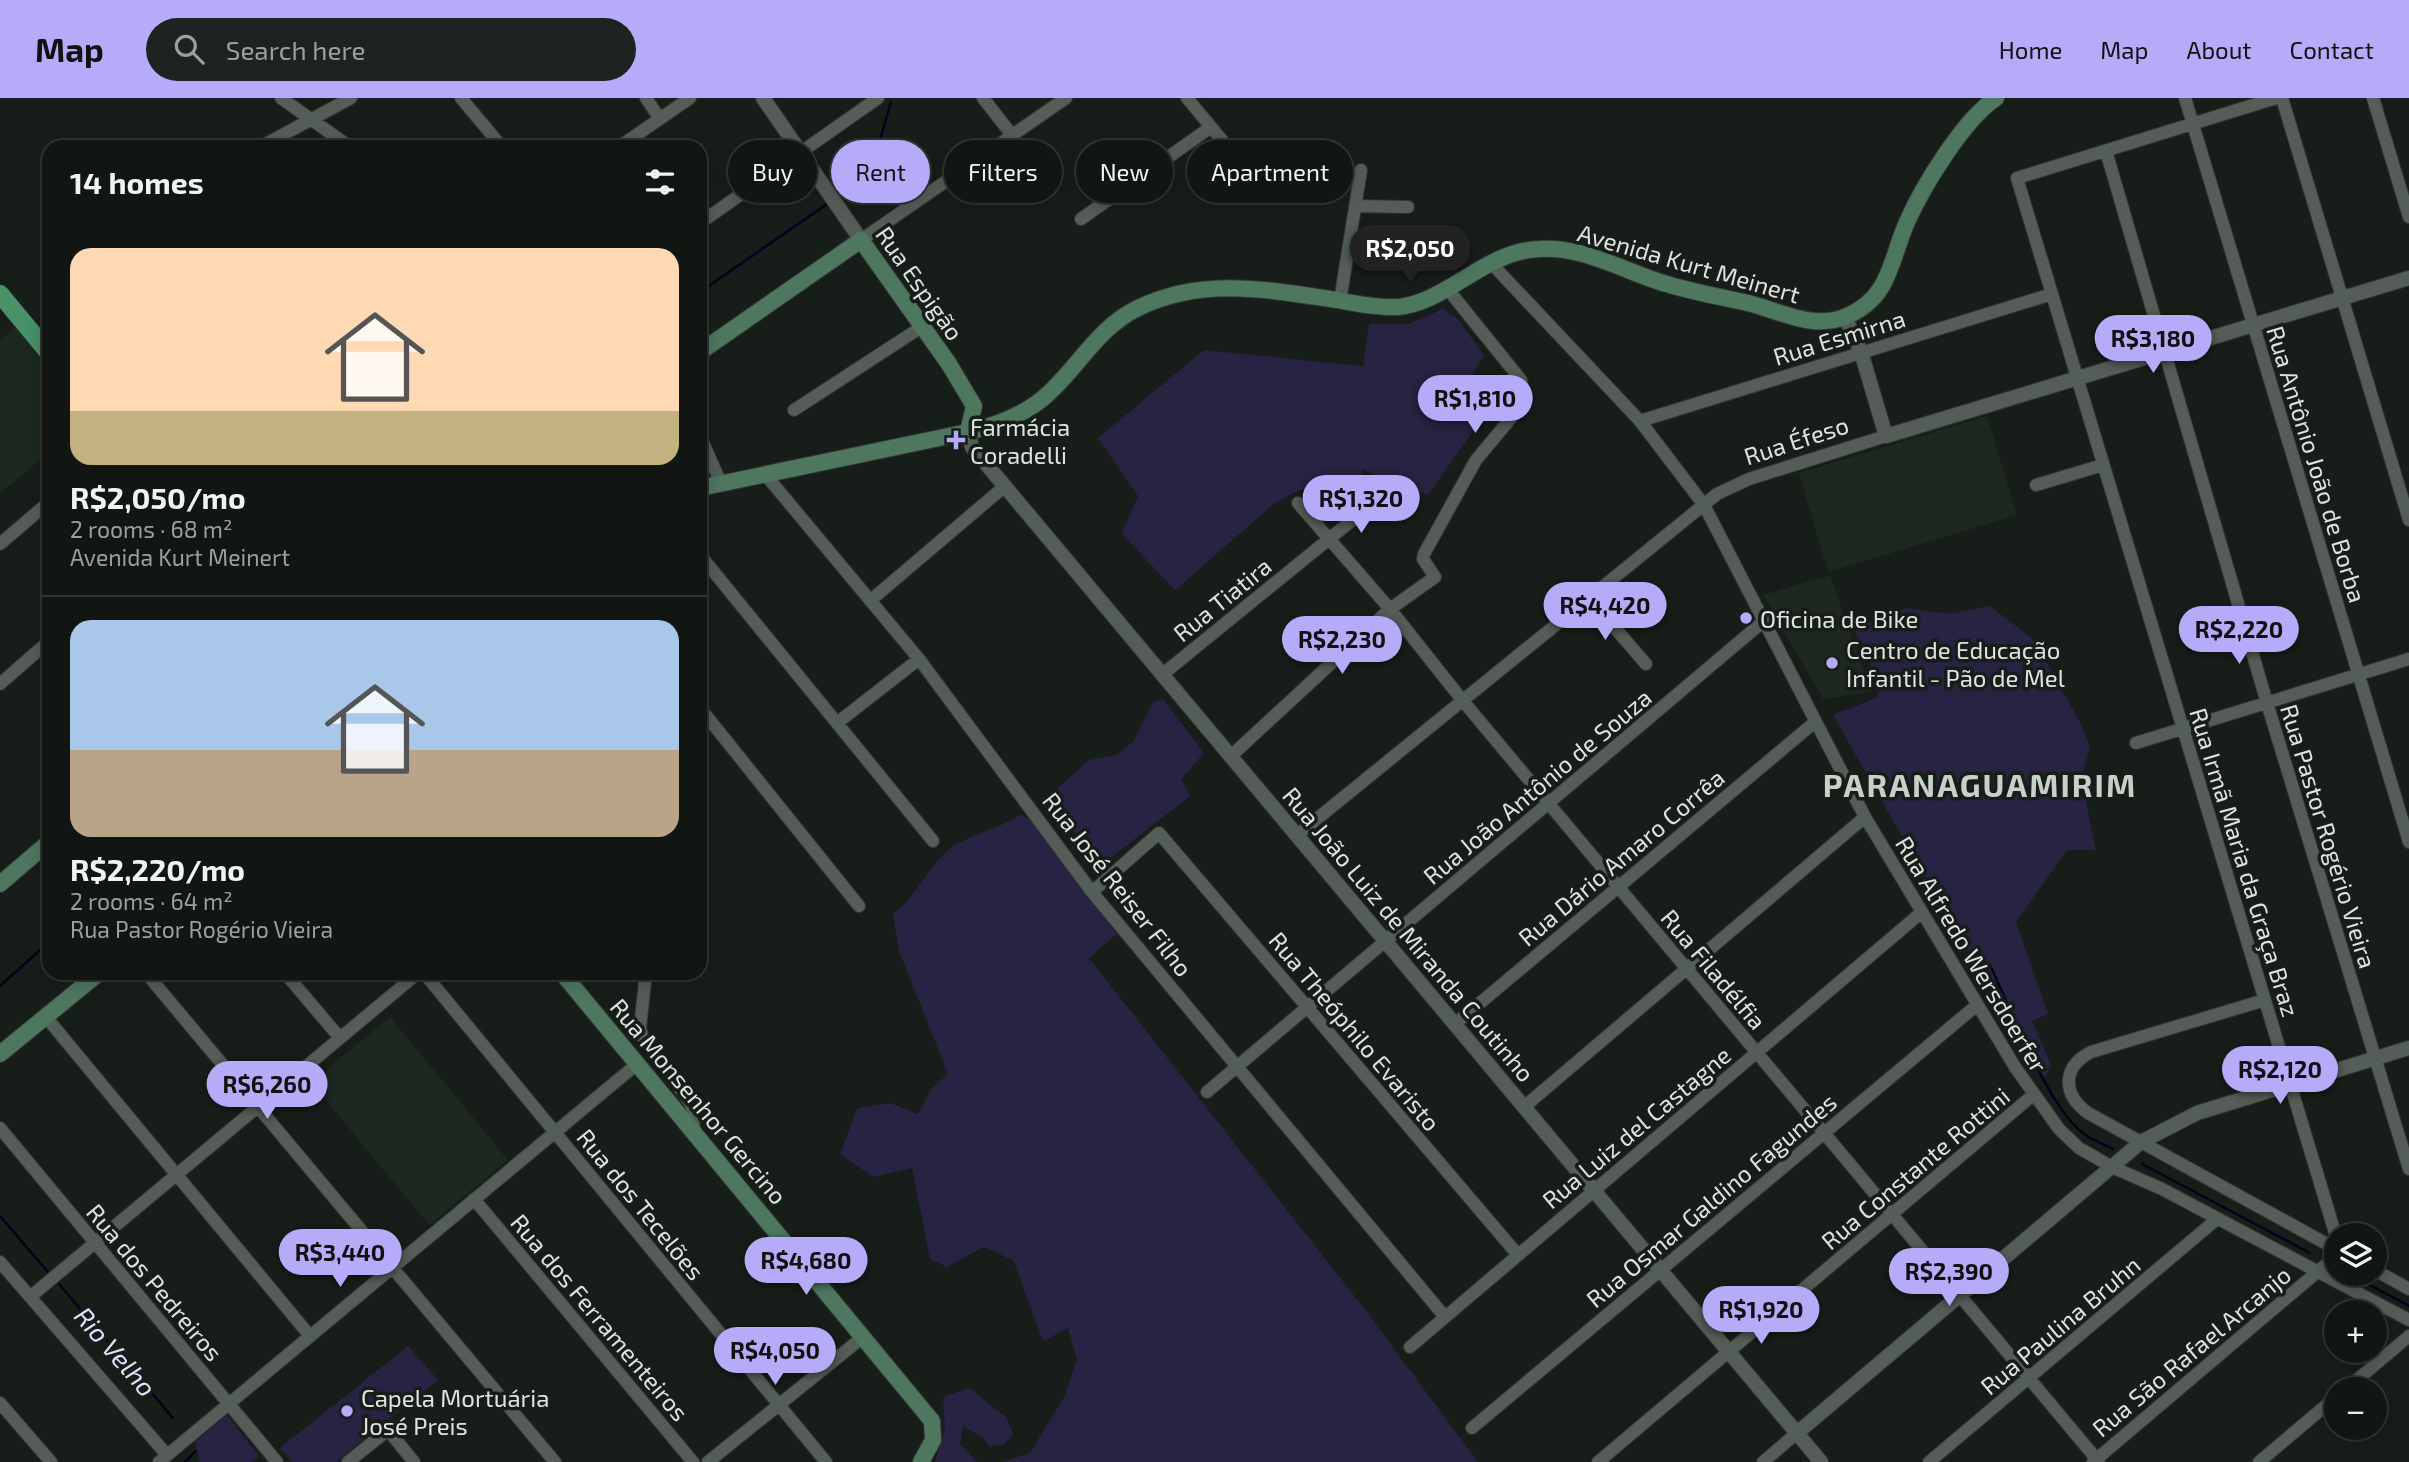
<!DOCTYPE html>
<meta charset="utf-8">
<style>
:root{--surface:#111613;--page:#1e2321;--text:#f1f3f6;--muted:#9c9fa0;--line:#303533;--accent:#b6abf8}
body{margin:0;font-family:"Exo 2",sans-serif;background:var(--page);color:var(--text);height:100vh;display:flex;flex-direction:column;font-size:26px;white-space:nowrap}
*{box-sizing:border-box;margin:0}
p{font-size:23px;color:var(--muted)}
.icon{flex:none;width:38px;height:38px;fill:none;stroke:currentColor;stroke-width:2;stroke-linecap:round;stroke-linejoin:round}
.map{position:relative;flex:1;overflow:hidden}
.drawer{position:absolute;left:42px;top:42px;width:665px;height:840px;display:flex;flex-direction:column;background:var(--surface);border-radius:21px;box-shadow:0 4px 18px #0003,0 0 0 2px var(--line)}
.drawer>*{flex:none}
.banner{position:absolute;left:728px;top:42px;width:665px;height:63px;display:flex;gap:14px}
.fabs{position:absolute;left:2324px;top:1125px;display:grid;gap:14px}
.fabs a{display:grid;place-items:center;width:63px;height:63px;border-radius:50%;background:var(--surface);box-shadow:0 4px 18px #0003,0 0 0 2px var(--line);font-size:35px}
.price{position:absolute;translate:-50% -60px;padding:0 16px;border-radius:24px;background:var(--accent);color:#111;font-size:23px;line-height:46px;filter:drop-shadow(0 2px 4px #0008)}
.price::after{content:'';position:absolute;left:50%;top:42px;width:21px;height:16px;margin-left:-10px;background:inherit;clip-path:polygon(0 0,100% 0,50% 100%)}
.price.active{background:#222;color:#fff}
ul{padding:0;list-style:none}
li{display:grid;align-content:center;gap:14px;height:371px;padding:0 28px}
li+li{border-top:2px solid var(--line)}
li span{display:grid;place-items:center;height:217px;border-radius:21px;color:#555}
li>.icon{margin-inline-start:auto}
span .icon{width:126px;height:126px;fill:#fffc;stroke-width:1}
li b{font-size:30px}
h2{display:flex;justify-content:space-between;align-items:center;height:84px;padding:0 28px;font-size:30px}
.chip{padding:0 24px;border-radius:32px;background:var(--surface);box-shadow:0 4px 18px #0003,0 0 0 2px var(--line);font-size:24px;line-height:63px}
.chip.active{background:var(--accent);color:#111}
header{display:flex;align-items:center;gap:42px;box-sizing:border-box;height:98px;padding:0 35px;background:var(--accent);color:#111}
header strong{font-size:33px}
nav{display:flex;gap:38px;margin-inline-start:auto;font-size:24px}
.search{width:490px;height:63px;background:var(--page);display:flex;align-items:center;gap:18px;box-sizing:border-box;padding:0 24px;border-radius:38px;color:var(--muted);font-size:26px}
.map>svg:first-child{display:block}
.built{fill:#1c2820}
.green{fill:#282243}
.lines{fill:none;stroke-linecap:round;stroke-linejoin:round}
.stream{stroke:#07011c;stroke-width:2.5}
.minor-casing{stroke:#343835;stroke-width:14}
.tertiary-casing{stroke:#343835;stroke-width:16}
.secondary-casing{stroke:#343835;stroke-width:18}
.primary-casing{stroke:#343835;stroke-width:19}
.minor{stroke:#555d58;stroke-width:12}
.tertiary{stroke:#555d58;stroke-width:14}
.secondary{stroke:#4e7760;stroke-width:16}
.primary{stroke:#489169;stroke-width:18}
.poi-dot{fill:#b6abf8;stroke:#171e19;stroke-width:2.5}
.labels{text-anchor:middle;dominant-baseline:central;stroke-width:7;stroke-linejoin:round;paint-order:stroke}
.street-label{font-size:24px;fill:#dfe3e0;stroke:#171e19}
.poi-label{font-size:24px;fill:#dfe3e0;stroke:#171e19;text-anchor:start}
.water-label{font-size:26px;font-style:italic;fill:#e2e0fb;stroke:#171e19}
.district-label{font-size:32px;font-weight:bold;letter-spacing:2px;fill:#c7d0c9;stroke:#171e19}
</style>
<header>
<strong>Map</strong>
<div class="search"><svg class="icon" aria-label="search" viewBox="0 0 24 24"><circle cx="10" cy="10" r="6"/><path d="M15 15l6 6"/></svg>Search here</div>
<nav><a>Home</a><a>Map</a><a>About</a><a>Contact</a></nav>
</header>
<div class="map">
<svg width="2409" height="1364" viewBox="0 0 2409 1364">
<rect width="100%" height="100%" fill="#171e19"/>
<path class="built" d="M16,229L49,268V355L0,395V242Z
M1987,318L2017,417L1828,474L1799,375Z
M1830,477L1872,594L1823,601L1763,497Z
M390,919L508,1062L429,1127L311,984Z"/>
<path class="green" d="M1443,211L1457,220L1484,257L1452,310L1476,329L1428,397L1363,372L1356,395L1301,391L1276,404L1175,492L1122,436L1138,398L1098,340L1204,252L1363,268L1369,226H1408Z
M1990,508L2034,542L2081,626L2090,650L2081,681L2096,752H2067L2016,824L2048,916L2032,923L2051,967L2045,980L2008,925L1833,617L1876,600L1881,589L1853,530L1905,510L1950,516Z
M1163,601L1204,655L1181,681L1190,698L1099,769L1049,698L1089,662L1116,657L1133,644L1153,604Z
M1020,717L1034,723L1117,836L1089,860L1363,1209L1478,1364H1002L1030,1355L1064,1299L1077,1261L1068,1230L1043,1243L1013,1162L983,1149L947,1169L930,1161L912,1070L873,1079L840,1056L857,1010L890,1005L918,1016L932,990L948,976L899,853L893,816C918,798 929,764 955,747C975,735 999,731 1020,717Z
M408,1248L438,1282L336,1364H292L280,1350Z
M969,1290L1006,1319L1013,1336L1004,1346L989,1349L984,1340L963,1328L960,1346L977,1364H935L945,1331L943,1299Z
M227,1317L259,1358L251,1364H200L195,1344Z"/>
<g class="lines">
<path class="stream" d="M838,98L870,76L891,4
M700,194L830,104
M1990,867C2010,909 2048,1010 2084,1036C2092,1042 2104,1046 2113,1051
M0,888L49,844
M2142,1066L2310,1155
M0,1118L48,1174
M2349,1176L2409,1208
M59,1186L173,1320
M185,1364L196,1353"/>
<defs>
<path id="minor" d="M281,0L350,49
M461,0L502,49
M646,0L660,21
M983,0L1012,37
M1187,0L1245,70
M2185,0L2409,744
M2276,0L2017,80L2336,1138
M2282,0L2409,422
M2373,0L2409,119
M260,49L351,0
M619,49L690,0
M2106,53L2267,605L2409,1071
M1355,108L1408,109
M1081,121L1211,29
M700,125L878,0
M861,142L1066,0
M1490,164L1640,323L1704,407L1865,719L2015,969L2059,1031L2079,1050L2112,1069L2162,1091L2409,1222
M1340,203L1361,72
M794,312L923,228
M1640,323L2052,196
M700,338L720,383
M764,375L919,561L1092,794L1445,1219
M2036,387L2103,367
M1298,405L1390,511L1463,603L2099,1364
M0,446L49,404
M700,457L933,743
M1589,500L1646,566
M871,502L1005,388
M1163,576L1372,406
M0,586L49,543
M700,610L859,808
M837,625L919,561
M2136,645L2409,561
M1232,657L1390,511L1435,479L1423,461L1424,456L1476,362L1521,308L1524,298L1521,282L1446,189
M1297,737L1717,396L1749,381L1886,338
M1092,794L1159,735L1518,1157
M146,875L555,1364
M285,875L340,940
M424,875L826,1364
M646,875L640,930L642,938L689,1003L693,1012L694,1036
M2265,902L2091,954C2062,969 2062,996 2088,1015L2336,1151
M46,919L310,1238
M1455,926L1815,624
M1207,994L1765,522
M1524,1009L1865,719
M0,1030L277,1364
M474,1101L693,1364
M0,1164L167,1357
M2375,1172L2409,1191
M30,1199L418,875
M1410,1249L1922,814
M2345,1292L2409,1238
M0,1305L51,1364
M1472,1330L1977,907
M159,1364L637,966
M348,1364L388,1332L414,1364
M708,1364L863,1239
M1598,1364L2033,997
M1763,1364L1797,1335
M1929,1364L2217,1121
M2093,1364L2336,1158
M2259,1364L2336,1299"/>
<path id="tertiary" d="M763,0L861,142
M1845,219L1861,254L1886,338L2409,180
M968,334L972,349L1821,1364
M1797,1335L2141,1044L2197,1015L2409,950"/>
<path id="secondary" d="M700,254L861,142L949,266L974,308L968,334
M700,390L968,334C997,327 1028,316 1050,294C1080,266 1100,228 1138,210C1203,178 1269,192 1337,202C1357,206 1378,210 1398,209C1446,205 1485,153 1539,151C1582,148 1622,172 1663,185C1692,194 1722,199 1752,206C1784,215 1815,232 1847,218C1891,199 1890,162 1907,124C1923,88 1964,21 1996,0
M0,786L49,744
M562,875L932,1323L933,1342L921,1364
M0,956L99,875"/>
<path id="primary" d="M0,196L49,255"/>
</defs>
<use href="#minor" class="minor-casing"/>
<use href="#tertiary" class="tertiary-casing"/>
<use href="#secondary" class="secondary-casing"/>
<use href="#primary" class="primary-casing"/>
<use href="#minor" class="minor"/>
<use href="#tertiary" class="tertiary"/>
<use href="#secondary" class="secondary"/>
<use href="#primary" class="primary"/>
</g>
<g class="poi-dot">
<path d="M952.5 331.5h7v7h7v7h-7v7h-7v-7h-7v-7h7z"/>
<circle cx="1746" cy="520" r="7"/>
<circle cx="1832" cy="565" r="7"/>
<circle cx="347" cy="1313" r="7"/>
</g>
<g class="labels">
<g class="street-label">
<text transform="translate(1689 165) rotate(16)">Avenida Kurt Meinert</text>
<text transform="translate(920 185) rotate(55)">Rua Espigão</text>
<text transform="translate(1839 239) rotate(-17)">Rua Esmirna</text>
<text transform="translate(1796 342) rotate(-18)">Rua Éfeso</text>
<text transform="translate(2317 366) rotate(73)">Rua Antônio João de Borba</text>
<text transform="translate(1222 501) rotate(-39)">Rua Tiatira</text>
<text transform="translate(1537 688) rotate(-40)">Rua João Antônio de Souza</text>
<text transform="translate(2329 738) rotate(73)">Rua Pastor Rogério Vieira</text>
<text transform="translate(1621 759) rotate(-40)">Rua Dário Amaro Corrêa</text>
<text transform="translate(2245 764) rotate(73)">Rua Irmã Maria da Graça Braz</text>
<text transform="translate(1118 786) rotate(52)">Rua José Reiser Filho</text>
<text transform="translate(1409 836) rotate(50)">Rua João Luiz de Miranda Coutinho</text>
<text transform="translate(1972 856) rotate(59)">Rua Alfredo Wersdoerfer</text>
<text transform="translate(1714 871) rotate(50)">Rua Filadélfia</text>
<text transform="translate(1355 933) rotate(50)">Rua Theóphilo Evaristo</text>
<text transform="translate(699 1003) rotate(50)">Rua Monsenhor Gercino</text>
<text transform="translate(1636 1029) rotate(-40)">Rua Luiz del Castagne</text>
<text transform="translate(1915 1070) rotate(-40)">Rua Constante Rottini</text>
<text transform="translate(1711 1102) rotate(-40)">Rua Osmar Galdino Fagundes</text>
<text transform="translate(641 1106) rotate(51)">Rua dos Tecelões</text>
<text transform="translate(155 1184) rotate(50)">Rua dos Pedreiros</text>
<text transform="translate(600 1219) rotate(50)">Rua dos Ferramenteiros</text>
<text transform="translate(2060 1227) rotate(-40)">Rua Paulina Bruhn</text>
<text transform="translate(2191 1253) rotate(-40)">Rua São Rafael Arcanjo</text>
</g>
<g class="poi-label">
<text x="970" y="328">Farmácia<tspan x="970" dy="28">Coradelli</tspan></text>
<text x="1760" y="520">Oficina de Bike</text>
<text x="1846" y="551">Centro de Educação<tspan x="1846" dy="28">Infantil - Pão de Mel</tspan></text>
<text x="361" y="1299">Capela Mortuária<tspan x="361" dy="28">José Preis</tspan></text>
</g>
<g class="water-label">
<text transform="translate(116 1253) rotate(49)">Rio Velho</text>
</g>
<g class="district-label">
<text x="1980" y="686">PARANAGUAMIRIM</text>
</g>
</g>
</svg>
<div class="fabs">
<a><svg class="icon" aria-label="layers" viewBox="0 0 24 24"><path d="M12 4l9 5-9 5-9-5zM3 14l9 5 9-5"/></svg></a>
<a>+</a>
<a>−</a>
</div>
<b class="price active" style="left:1410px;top:187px">R$2,050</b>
<b class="price" style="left:2153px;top:277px">R$3,180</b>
<b class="price" style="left:1475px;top:337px">R$1,810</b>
<b class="price" style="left:1361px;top:437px">R$1,320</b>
<b class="price" style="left:1605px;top:544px">R$4,420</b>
<b class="price" style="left:2239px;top:568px">R$2,220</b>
<b class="price" style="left:1342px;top:578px">R$2,230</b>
<b class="price" style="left:2280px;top:1008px">R$2,120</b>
<b class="price" style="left:267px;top:1023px">R$6,260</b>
<b class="price" style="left:340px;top:1191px">R$3,440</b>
<b class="price" style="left:806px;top:1199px">R$4,680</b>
<b class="price" style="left:1949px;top:1210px">R$2,390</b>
<b class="price" style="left:1761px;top:1248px">R$1,920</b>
<b class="price" style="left:775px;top:1289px">R$4,050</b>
<div class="banner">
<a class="chip">Buy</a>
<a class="chip active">Rent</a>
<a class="chip">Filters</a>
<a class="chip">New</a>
<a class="chip">Apartment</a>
</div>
<section class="drawer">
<h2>14 homes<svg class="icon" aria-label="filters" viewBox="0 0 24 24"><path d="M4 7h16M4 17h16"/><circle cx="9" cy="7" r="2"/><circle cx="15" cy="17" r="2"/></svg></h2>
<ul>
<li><span style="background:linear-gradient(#ffd9b3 75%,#c2b280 0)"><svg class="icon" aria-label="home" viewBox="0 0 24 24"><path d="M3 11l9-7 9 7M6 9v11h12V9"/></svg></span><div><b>R$2,050/mo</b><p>2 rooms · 68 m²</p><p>Avenida Kurt Meinert</p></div></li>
<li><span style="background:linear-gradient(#a9c7e8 60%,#b9a48a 0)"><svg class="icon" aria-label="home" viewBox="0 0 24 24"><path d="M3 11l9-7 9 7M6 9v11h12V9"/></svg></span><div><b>R$2,220/mo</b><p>2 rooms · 64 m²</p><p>Rua Pastor Rogério Vieira</p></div></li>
</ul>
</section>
</div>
